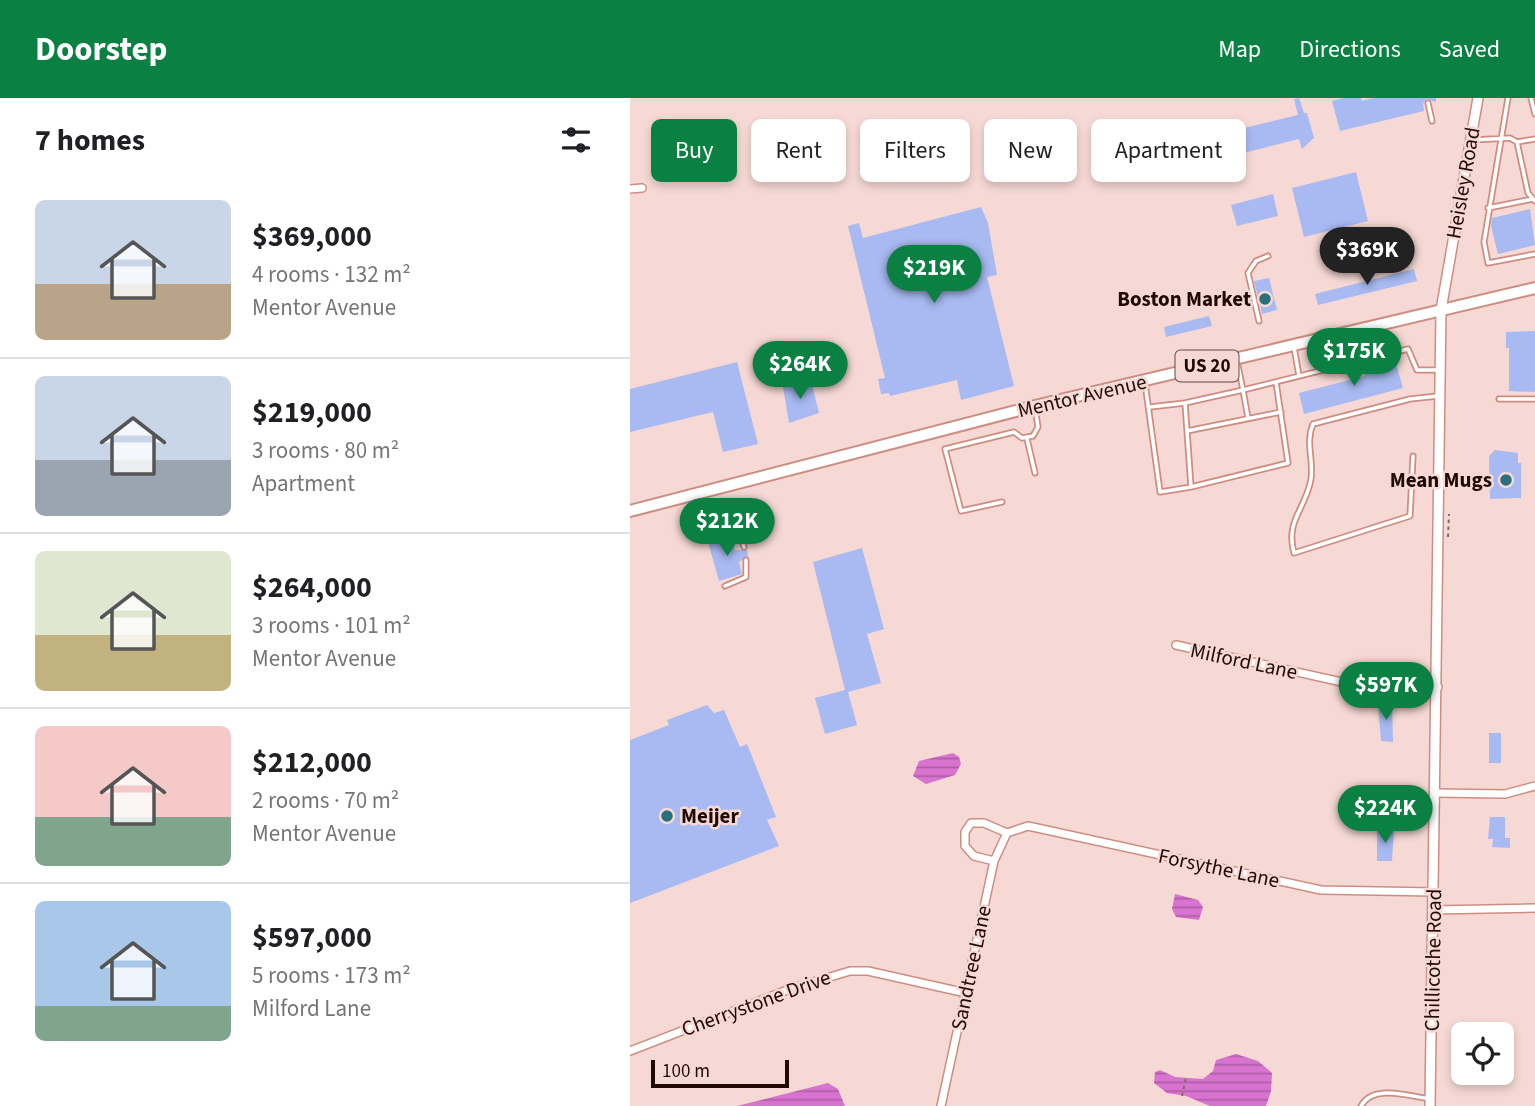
<!DOCTYPE html>
<meta charset="utf-8">
<style>
:root{--surface:#fff;--page:#f6f6f6;--text:#202124;--muted:#757577;--line:#e0e0e0;--accent:#0b8043}
body{margin:0;font-family:"Source Sans 3",sans-serif;background:var(--page);color:var(--text);height:100vh;display:flex;flex-direction:column;font-size:26px;white-space:nowrap}
*{box-sizing:border-box;margin:0}
p{font-size:23px;color:var(--muted)}
.icon{flex:none;width:38px;height:38px;fill:none;stroke:currentColor;stroke-width:2;stroke-linecap:round;stroke-linejoin:round}
.map{position:relative;flex:1;overflow:hidden}
.details{display:flex;flex-direction:column;background:var(--surface);width:630px}
.details>*{flex:none}
.hud{position:absolute;left:21px;top:21px;width:665px;height:63px;display:flex;gap:14px}
.controls{position:absolute;left:821px;top:924px;display:grid;gap:14px}
.controls a{display:grid;place-items:center;width:63px;height:63px;border-radius:10px;background:var(--surface);box-shadow:0 4px 10px #0003;font-size:35px}
.scale{position:absolute;left:21px;bottom:18px;width:138px;box-sizing:border-box;padding-left:7px;border:4px solid #210a06;border-top:0;font-size:19px;line-height:24px;white-space:nowrap;color:#210a06;-webkit-text-stroke:5px #f6d9d4;paint-order:stroke}
.price{position:absolute;translate:-50% -60px;padding:0 16px;border-radius:24px;background:var(--accent);color:#fff;font-size:23px;line-height:46px;filter:drop-shadow(0 2px 4px #0008)}
.price::after{content:'';position:absolute;left:50%;top:42px;width:21px;height:16px;margin-left:-10px;background:inherit;clip-path:polygon(0 0,100% 0,50% 100%)}
.price.current{background:#222;color:#fff}
ul{padding:0;list-style:none}
li{display:flex;align-items:center;gap:21px;height:175px;padding:0 35px}
li+li{border-top:2px solid var(--line)}
li span{display:grid;place-items:center;flex:none;width:196px;height:140px;border-radius:10px;color:#555}
li>.icon{margin-inline-start:auto}
span .icon{width:84px;height:84px;fill:#fffc;stroke-width:1}
li b{font-size:30px}
h2{display:flex;justify-content:space-between;align-items:center;height:84px;padding:0 35px;font-size:30px}
.chip{padding:0 24px;border-radius:10px;background:var(--surface);box-shadow:0 4px 10px #0003;font-size:24px;line-height:63px}
.chip.current{background:var(--accent);color:#fff}
header{display:flex;align-items:center;gap:42px;box-sizing:border-box;height:98px;padding:0 35px;background:var(--accent);color:#fff}
header strong{font-size:33px}
nav{display:flex;gap:38px;margin-inline-start:auto;font-size:24px}
main{display:flex;flex:1;min-height:0}
.map>svg:first-child{display:block}
.water{fill:url(#water-rules)}
.building{fill:#a8baf1}
.lines{fill:none;stroke-linecap:round;stroke-linejoin:round}
.service-casing{stroke:#ce8d81;stroke-width:7}
.minor-casing{stroke:#ce8d81;stroke-width:10}
.tertiary-casing{stroke:#ce8d81;stroke-width:12}
.primary-casing{stroke:#ce8d81;stroke-width:14}
.path{stroke:#826964;stroke-width:2;stroke-dasharray:3.5 3.5;stroke-linecap:butt}
.service{stroke:#fff;stroke-width:3.5}
.minor{stroke:#fff;stroke-width:7}
.tertiary{stroke:#fff;stroke-width:9}
.primary{stroke:#fff;stroke-width:10}
.poi-dot{fill:#29707c;stroke:#f6d9d4;stroke-width:2.5}
.labels{text-anchor:middle;dominant-baseline:central;stroke-width:5;stroke-linejoin:round;paint-order:stroke}
.shield{fill:#f6d9d4;stroke:#614844;stroke-width:2}
.shield-label{font-size:19px;font-weight:bold;fill:#210a06}
.street-label{font-size:21px;fill:#210a06;stroke:#f6d9d4}
.poi-label{font-size:21px;font-weight:bold;fill:#210a06;stroke:#f6d9d4;text-anchor:end}
</style>
<header>
<strong>Doorstep</strong>
<nav><a>Map</a><a>Directions</a><a>Saved</a></nav>
</header>
<main>
<section class="details">
<h2>7 homes<svg class="icon" aria-label="filters" viewBox="0 0 24 24"><path d="M4 7h16M4 17h16"/><circle cx="9" cy="7" r="2"/><circle cx="15" cy="17" r="2"/></svg></h2>
<ul>
<li><span style="background:linear-gradient(#c9d6e8 60%,#b9a48a 0)"><svg class="icon" aria-label="home" viewBox="0 0 24 24"><path d="M3 11l9-7 9 7M6 9v11h12V9"/></svg></span><div><b>$369,000</b><p>4 rooms · 132 m²</p><p>Mentor Avenue</p></div></li>
<li><span style="background:linear-gradient(#c9d6e8 60%,#9aa5b1 0)"><svg class="icon" aria-label="home" viewBox="0 0 24 24"><path d="M3 11l9-7 9 7M6 9v11h12V9"/></svg></span><div><b>$219,000</b><p>3 rooms · 80 m²</p><p>Apartment</p></div></li>
<li><span style="background:linear-gradient(#dfe7d0 60%,#c2b280 0)"><svg class="icon" aria-label="home" viewBox="0 0 24 24"><path d="M3 11l9-7 9 7M6 9v11h12V9"/></svg></span><div><b>$264,000</b><p>3 rooms · 101 m²</p><p>Mentor Avenue</p></div></li>
<li><span style="background:linear-gradient(#f6c9c9 65%,#7fa58c 0)"><svg class="icon" aria-label="home" viewBox="0 0 24 24"><path d="M3 11l9-7 9 7M6 9v11h12V9"/></svg></span><div><b>$212,000</b><p>2 rooms · 70 m²</p><p>Mentor Avenue</p></div></li>
<li><span style="background:linear-gradient(#a9c7e8 75%,#7fa58c 0)"><svg class="icon" aria-label="home" viewBox="0 0 24 24"><path d="M3 11l9-7 9 7M6 9v11h12V9"/></svg></span><div><b>$597,000</b><p>5 rooms · 173 m²</p><p>Milford Lane</p></div></li>
</ul>
</section>
<div class="map">
<svg width="905" height="1008" viewBox="0 0 905 1008">
<defs>
<pattern id="water-rules" width="6" height="5" patternUnits="userSpaceOnUse" patternTransform="scale(1.75)"><rect width="6" height="5" fill="#d874cf"/><path d="M0 2.5h6" fill="none" stroke="#af5da6"/></pattern>
</defs>
<rect width="100%" height="100%" fill="#f6d9d4"/>
<path class="water" d="M323,655L329,659L331,666L325,677L296,686L283,678L289,663Z
M545,796L568,802L573,809L569,822L546,819L542,811Z
M606,956L628,963L642,975L641,993L636,1008H580L556,998L537,995L524,985L525,974L530,972L545,979L573,981L583,973L586,962Z
M198,985L208,991L215,1008H107Z"/>
<path class="building" d="M669,0L674,15H677L684,40L672,51L669,41L594,60L589,36L668,17L664,1Z
M713,0H731L732,3L743,0H806V4L796,1L793,6L794,13L710,33L702,3Z
M726,74L738,123L674,139L662,90Z
M643,96L648,118L607,128L601,107Z
M351,109L358,125L367,177L357,179L384,288L331,302L327,282L260,298L259,295L251,296L248,281L255,280L218,128L229,125L233,140Z
M900,111L905,147L868,156L861,128L862,120Z
M748,135L753,156L718,164L714,145Z
M784,171L787,183L688,207L685,196Z
M639,180L647,212L632,216L624,183Z
M579,218L582,228L536,239L534,229Z
M905,233V294L879,293V250H876V234Z
M765,262L773,290L674,316L669,295L735,278L733,270Z
M107,264L128,346L93,354L83,314L0,334V291Z
M181,282L189,315L159,325L153,289Z
M865,352L888,355V365H891V400L860,401L859,358Z
M102,438L105,452H117L118,458L109,464L112,476L89,483L78,444Z
M232,450L254,531L237,536L251,585L218,594L227,627L195,636L185,600L215,592L183,464Z
M748,606H762L763,644L751,643Z
M77,607L84,615L94,612L110,649L117,646L146,719L137,722L149,748L0,805V642L39,627L37,622Z
M859,635H871V665H859Z
M860,719H875V740H880V750L862,749L863,741H858Z
M747,732H764L762,763H747Z"/>
<g class="lines">
<defs>
<path id="service" d="M878,0L854,144L858,165L905,156
M901,0L905,16
M798,5L802,23
M843,42L880,40L887,44L898,95L905,103
M887,44L905,41
M858,110L903,101
M629,223L618,175L626,163L638,158
M664,249L669,278
M607,263L613,292L778,251L787,272H809
M515,285L530,394L561,389
M869,301H904
M520,309L555,305
M618,320L613,292L555,305L561,389L658,365L646,284
M557,333L651,314
M397,341L405,375
M783,358L780,418L664,455C655,422 676,411 681,381C684,362 675,345 683,326L780,301L808,298
M372,404L331,413L315,351L384,334L392,340L403,338L408,329L405,310
M106,424L114,449
M95,488L116,479V462
M731,1008C743,986 779,998 800,1001"/>
<path id="minor" d="M0,91L12,90
M546,547L734,589H808
M806,695L875,696L905,688
M377,735L398,728L691,792L804,794
M364,763L344,758L335,748V734L341,725H354L377,735
M804,812L905,810
M0,953L160,891L220,873H238L336,895
M311,1008L364,763L377,735"/>
<path id="tertiary" d="M800,1008L811,212L848,0"/>
<path id="primary" d="M0,413L405,308L905,190"/>
</defs>
<use href="#service" class="service-casing"/>
<use href="#minor" class="minor-casing"/>
<use href="#tertiary" class="tertiary-casing"/>
<use href="#primary" class="primary-casing"/>
<path class="path" d="M818,439L819,416
M552,998L556,980"/>
<use href="#service" class="service"/>
<use href="#minor" class="minor"/>
<use href="#tertiary" class="tertiary"/>
<use href="#primary" class="primary"/>
</g>
<g class="poi-dot">
<circle cx="635" cy="201" r="7"/>
<circle cx="876" cy="382" r="7"/>
<circle cx="37" cy="718" r="7"/>
</g>
<g class="labels">
<rect class="shield" x="545.5" y="252.5" width="63" height="31" rx="5"/>
<g class="shield-label">
<text x="577" y="268">US 20</text>
</g>
<g class="street-label">
<text transform="translate(833 85) rotate(-80)">Heisley Road</text>
<text transform="translate(452 298) rotate(-13)">Mentor Avenue</text>
<text transform="translate(614 563) rotate(12)">Milford Lane</text>
<text transform="translate(589 770) rotate(12)">Forsythe Lane</text>
<text transform="translate(803 862) rotate(-89)">Chillicothe Road</text>
<text transform="translate(341 870) rotate(-78)">Sandtree Lane</text>
<text transform="translate(126 905) rotate(-20)">Cherrystone Drive</text>
</g>
<g class="poi-label">
<text x="621" y="201">Boston Market</text>
<text x="862" y="382">Mean Mugs</text>
<text x="51" y="718" text-anchor="start">Meijer</text>
</g>
</g>
</svg>
<div class="controls">
<a><svg class="icon" aria-label="locate" viewBox="0 0 24 24"><circle cx="12" cy="12" r="6"/><path d="M12 2v4M12 18v4M2 12h4M18 12h4"/></svg></a>
</div>
<div class="scale">100 m</div>
<b class="price current" style="left:737px;top:189px">$369K</b>
<b class="price" style="left:304px;top:207px">$219K</b>
<b class="price" style="left:724px;top:290px">$175K</b>
<b class="price" style="left:170px;top:303px">$264K</b>
<b class="price" style="left:97px;top:460px">$212K</b>
<b class="price" style="left:756px;top:624px">$597K</b>
<b class="price" style="left:755px;top:747px">$224K</b>
<div class="hud">
<a class="chip current">Buy</a>
<a class="chip">Rent</a>
<a class="chip">Filters</a>
<a class="chip">New</a>
<a class="chip">Apartment</a>
</div>
</div>
</main>
